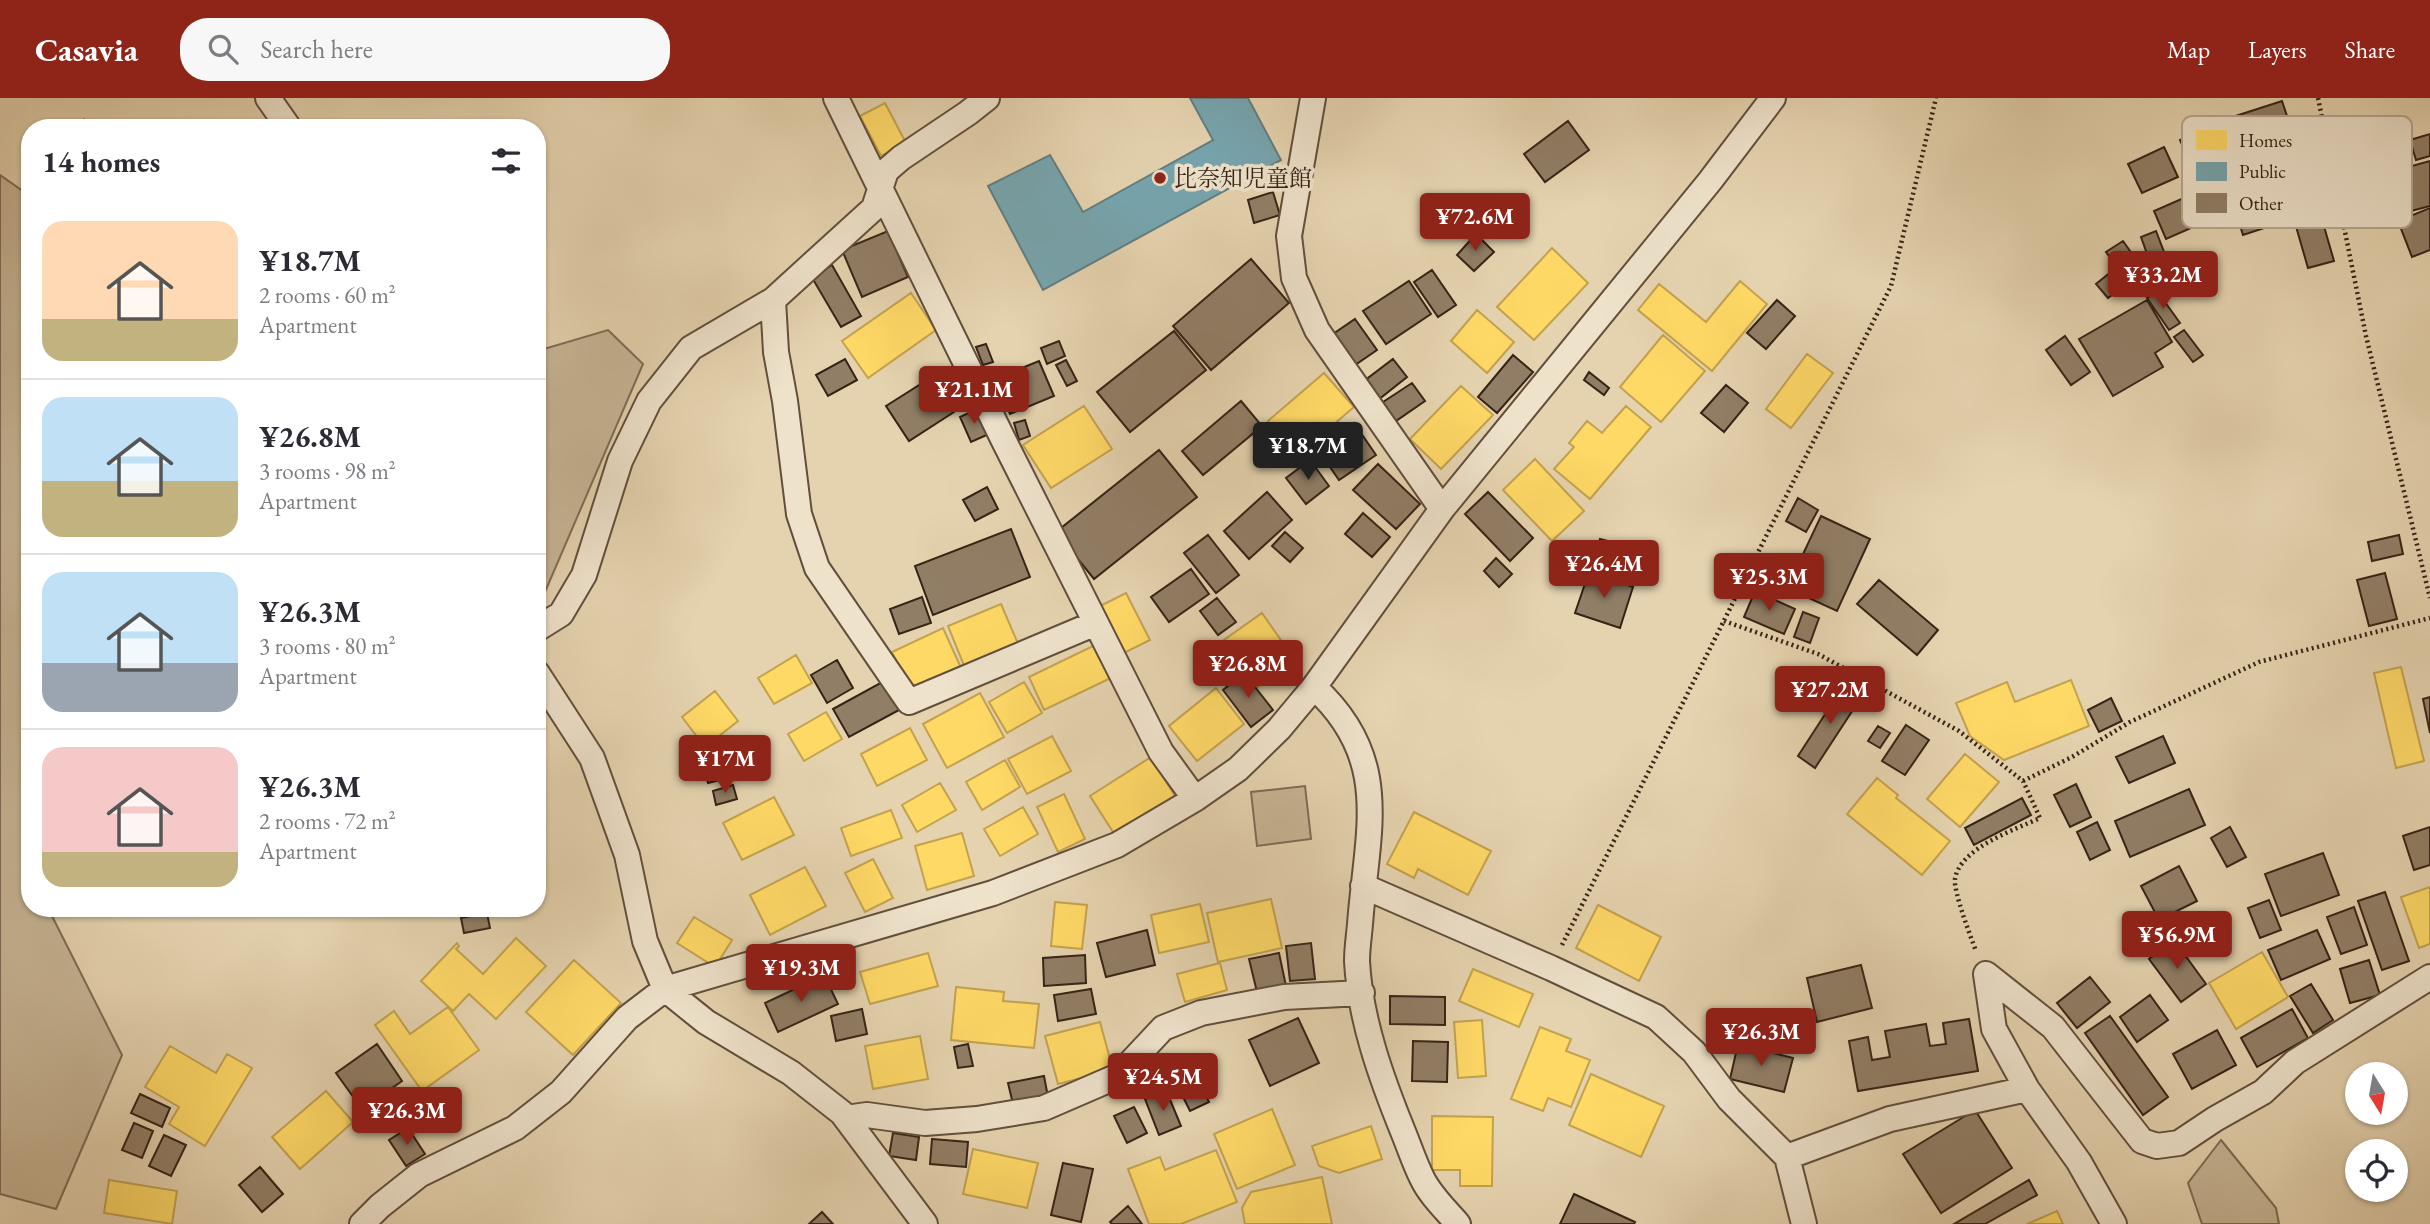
<!DOCTYPE html>
<meta charset="utf-8">
<style>
:root{--surface:#fff;--page:#f7f7f7;--text:#2b2b33;--muted:#7c7c81;--line:#e1e1e2;--accent:#8f2418}
body{margin:0;font-family:"EB Garamond","Noto Serif JP",serif;background:var(--page);color:var(--text);height:100vh;display:flex;flex-direction:column;font-size:26px;white-space:nowrap}
*{box-sizing:border-box;margin:0}
p{font-size:23px;color:var(--muted)}
.icon{flex:none;width:38px;height:38px;fill:none;stroke:currentColor;stroke-width:2;stroke-linecap:round;stroke-linejoin:round}
.map{position:relative;flex:1;overflow:hidden}
.panel{position:absolute;left:21px;top:21px;width:525px;height:798px;display:flex;flex-direction:column;background:var(--surface);border-radius:28px;box-shadow:0 2px 5px #0004}
.panel>*{flex:none}
.needle{width:46px;rotate:169deg}
.tools{position:absolute;left:2345px;top:964px;display:grid;gap:14px}
.tools a{display:grid;place-items:center;width:63px;height:63px;border-radius:50%;background:var(--surface);box-shadow:0 2px 5px #0004;font-size:35px}
.price{position:absolute;translate:-50% -60px;padding:0 16px;border-radius:7px;background:var(--accent);color:#fff;font-size:23px;line-height:46px;filter:drop-shadow(0 2px 4px #0008)}
.price::after{content:'';position:absolute;left:50%;top:42px;width:21px;height:16px;margin-left:-10px;background:inherit;clip-path:polygon(0 0,100% 0,50% 100%)}
.price.selected{background:#222;color:#fff}
ul{padding:0;list-style:none}
li{display:flex;align-items:center;gap:21px;height:175px;padding:0 21px}
li+li{border-top:2px solid var(--line)}
li span{display:grid;place-items:center;flex:none;width:196px;height:140px;border-radius:21px;color:#555}
li>.icon{margin-inline-start:auto}
span .icon{width:84px;height:84px;fill:#fffc;stroke-width:1}
li b{font-size:30px}
h2{display:flex;justify-content:space-between;align-items:center;height:84px;padding:0 21px;font-size:30px}
header{display:flex;align-items:center;gap:42px;box-sizing:border-box;height:98px;padding:0 35px;background:var(--accent);color:#fff}
header strong{font-size:33px}
nav{display:flex;gap:38px;margin-inline-start:auto;font-size:24px}
.search{width:490px;height:63px;background:var(--page);display:flex;align-items:center;gap:18px;box-sizing:border-box;padding:0 24px;border-radius:28px;color:var(--muted);font-size:26px}
.map>svg:first-child{display:block}
.green{fill:#c7b595;stroke:#7e6c56;stroke-width:2}
.homes{fill:#ffd966;stroke:#c3a24e;stroke-width:2}
.public{fill:#76a5af;stroke:#637e81;stroke-width:2}
.building{fill:#917e66;stroke:#362216;stroke-width:2}
.lines{fill:none;stroke-linecap:round;stroke-linejoin:round}
.street-casing{stroke:#624e3c;stroke-width:28}
.path{stroke:#362216;stroke-width:4.5;stroke-dasharray:2 3.5;stroke-linecap:butt}
.street{stroke:#eee2cb;stroke-width:24}
.poi-dot{fill:#8f2418;stroke:#eee2cb;stroke-width:2.5}
.labels{text-anchor:middle;dominant-baseline:central;stroke-width:7;stroke-linejoin:round;paint-order:stroke}
.poi-label{font-size:23px;fill:#362216;stroke:#eee2cb;text-anchor:start}
.key{fill:#eee2cb;stroke:#b7a895;stroke-width:2}
.key-label{font-size:19px;fill:#362216}
</style>
<header>
<strong>Casavia</strong>
<div class="search"><svg class="icon" aria-label="search" viewBox="0 0 24 24"><circle cx="10" cy="10" r="6"/><path d="M15 15l6 6"/></svg>Search here</div>
<nav><a>Map</a><a>Layers</a><a>Share</a></nav>
</header>
<div class="map">
<svg width="2430" height="1126" viewBox="0 0 2430 1126">
<rect width="100%" height="100%" fill="#e5d3af"/>
<filter id="stains"><feTurbulence type="fractalNoise" baseFrequency=".00286" numOctaves="4"/><feColorMatrix values="0 0 0 0 .2 0 0 0 0 .09 0 0 0 0 .02 0 0 0 .5 -.17"/></filter>
<radialGradient id="worn" r=".72"><stop offset=".6" stop-color="#630" stop-opacity="0"/><stop offset="1" stop-color="#630" stop-opacity=".3"/></radialGradient>
<path class="green" d="M0,77L30,98V810H48L122,957L56,1111L0,1096Z
M608,232L643,266L545,494L537,488V253Z
M1305,688L1311,741L1257,748L1251,694Z
M2221,1042L2276,1110L2279,1126H2202L2188,1085Z"/>
<path class="homes" d="M885,5L906,45L881,58L860,18Z
M84,21L89,30H70Z
M1552,150L1588,185L1534,242L1497,209Z
M1740,183L1767,206L1712,273L1638,212L1659,186L1706,224Z
M911,195L936,232L868,280L842,243Z
M1477,212L1514,244L1487,275L1451,243Z
M1663,237L1705,273L1661,324L1620,289Z
M1807,256L1833,275L1791,330L1766,311Z
M1324,275L1354,309L1298,357L1268,323Z
M1461,288L1493,317L1441,371L1410,341Z
M1084,308L1112,351L1051,390L1023,347Z
M1626,308L1651,329L1590,401L1554,371L1574,349L1569,345L1587,323L1602,335Z
M1535,361L1584,413L1552,443L1503,392Z
M1126,495L1150,542L1122,556L1098,509Z
M1001,506L1019,548L965,570L948,528Z
M1262,515L1295,562L1257,589L1224,542Z
M943,530L962,572L912,595L892,554Z
M1097,546L1113,579L1044,612L1029,579Z
M796,557L812,585L774,606L758,580Z
M2401,569L2424,663L2396,670L2374,575Z
M2071,582L2089,628L2004,662L1970,638L1956,605L2007,584L2015,604Z
M1024,584L1042,615L1007,635L989,604Z
M1216,590L1244,626L1197,663L1169,628Z
M715,593L738,623L705,649L682,619Z
M980,595L1004,639L947,670L923,626Z
M826,614L842,641L804,663L788,636Z
M910,630L927,662L877,688L861,656Z
M1052,638L1071,673L1027,696L1008,661Z
M1965,656L1999,684L1960,729L1927,701Z
M1151,659L1175,698L1115,737L1090,698Z
M1005,662L1020,689L982,712L966,684Z
M1877,680L1898,697L1896,700L1950,743L1922,777L1847,716Z
M940,685L956,712L917,734L902,707Z
M1064,696L1085,741L1058,754L1037,709Z
M774,699L794,737L742,762L723,725Z
M1023,709L1038,736L1000,758L984,731Z
M891,712L902,740L851,758L841,730Z
M1414,714L1491,753L1468,797L1418,771L1414,780L1387,766Z
M962,735L974,778L927,792L915,748Z
M873,761L893,800L865,814L845,775Z
M805,769L826,808L770,837L750,797Z
M2430,789V846L2419,850L2401,799Z
M1271,801L1282,850L1218,864L1207,815Z
M1055,804L1087,807L1082,851L1051,848Z
M1200,806L1209,844L1159,855L1151,817Z
M1598,807L1661,839L1639,883L1576,850Z
M694,819L732,842L715,869L677,845Z
M516,840L546,868L496,921L469,896L453,913L421,883L457,845L459,848L456,851L483,876Z
M2262,854L2288,899L2236,931L2209,885Z
M928,855L938,888L870,906L860,874Z
M574,862L621,905L573,957L526,914Z
M1220,865L1227,892L1185,904L1177,876Z
M1473,871L1533,896L1519,929L1459,903Z
M956,889L1004,894L1003,903L1039,906L1034,950L951,942Z
M448,909L479,952L422,993L375,927L394,913L410,936Z
M1482,922L1486,978L1458,980L1454,924Z
M1100,924L1113,972L1058,986L1045,938Z
M1540,929L1571,941L1566,953L1590,962L1571,1009L1548,1000L1543,1013L1511,1001Z
M920,938L928,981L873,991L865,948Z
M170,948L216,975L227,956L252,970L205,1048L169,1026L179,1009L145,989Z
M1591,976L1664,1008L1641,1059L1569,1027Z
M326,993L353,1024L300,1071L272,1039Z
M1272,1011L1295,1067L1237,1091L1214,1036Z
M1432,1018L1493,1019L1492,1088H1460V1072H1432Z
M1371,1028L1382,1061L1339,1075L1319,1068L1312,1048Z
M973,1051L1038,1065L1027,1110L963,1096Z
M1216,1052L1237,1104L1181,1126H1149L1128,1071L1160,1059L1165,1072Z
M1322,1079L1332,1126H1245L1242,1110L1251,1094Z
M109,1082L177,1093L172,1126L104,1115Z
M2057,1113L2063,1126H2027Z"/>
<path class="public" d="M1190,0H1248L1281,62L1043,192L988,88L1050,57L1083,114L1213,42Z"/>
<path class="building" d="M2282,3L2296,45L2311,40L2332,103L2306,111L2292,68L2234,87L2214,25Z
M1568,23L1589,52L1545,84L1524,56Z
M2209,29L2224,64L2195,76L2180,42Z
M2430,36V58L2416,62L2410,42Z
M2164,49L2178,79L2142,95L2128,66Z
M2430,63V108L2355,128L2343,87Z
M2273,77L2277,91L2294,86L2304,117L2243,137L2232,102L2248,97L2245,86Z
M2211,88L2223,116L2166,141L2154,113Z
M1273,94L1280,117L1254,125L1248,102Z
M2430,110V152L2412,159L2398,123Z
M2321,118L2334,163L2308,170L2295,125Z
M888,133L908,179L862,199L842,152Z
M2156,133L2166,159L2150,164L2141,139Z
M1476,136L1494,154L1474,173L1457,157Z
M2123,143L2144,173L2128,185L2106,154Z
M1251,161L1289,205L1211,272L1173,228Z
M832,167L861,218L841,229L811,178Z
M1432,172L1456,207L1438,219L1414,184Z
M2111,174L2123,188L2108,200L2096,186Z
M1409,183L1431,216L1386,246L1363,213Z
M2157,193L2180,225L2169,232L2147,200Z
M1777,202L1795,218L1766,251L1747,235Z
M2147,202L2172,244L2155,255L2163,269L2113,298L2079,241Z
M1355,221L1377,252L1355,267L1333,236Z
M2184,232L2203,257L2193,264L2174,239Z
M1174,233L1206,272L1130,334L1097,294Z
M2065,238L2090,274L2071,287L2046,252Z
M1059,243L1065,258L1047,266L1041,250Z
M986,246L993,264L983,267L976,249Z
M1513,257L1533,274L1497,315L1478,299Z
M845,261L857,282L828,298L816,277Z
M1393,261L1407,279L1378,302L1364,283Z
M1066,262L1077,283L1067,288L1056,267Z
M1039,263L1054,298L1010,316L995,281Z
M1589,274L1609,290L1604,297L1584,282Z
M932,279L954,314L909,343L886,308Z
M961,281L974,303L962,310L949,288Z
M1412,285L1425,303L1393,325L1380,306Z
M1726,287L1748,305L1724,334L1701,315Z
M1241,303L1262,328L1203,377L1182,353Z
M977,311L989,336L971,344L960,319Z
M1025,322L1030,338L1019,342L1014,325Z
M1354,325L1376,357L1339,382L1317,350Z
M1159,352L1197,399L1094,481L1056,434Z
M1310,362L1329,388L1306,406L1286,380Z
M1378,366L1420,406L1396,431L1353,392Z
M987,389L998,411L975,423L963,402Z
M1267,394L1292,422L1249,461L1224,433Z
M1488,394L1533,440L1510,463L1465,416Z
M1798,400L1818,412L1806,434L1786,423Z
M1363,415L1390,439L1372,459L1345,436Z
M1821,418L1870,441L1837,513L1787,490Z
M1011,431L1030,479L933,517L915,468Z
M1285,434L1303,450L1290,464L1272,448Z
M1208,437L1239,477L1216,495L1184,455Z
M2399,437L2403,456L2372,463L2368,444Z
M1600,441L1646,453L1639,480L1592,468Z
M1496,460L1512,476L1499,489L1484,473Z
M1191,471L1209,496L1169,524L1151,499Z
M1589,474L1633,489L1620,530L1575,515Z
M2385,475L2397,521L2369,528L2357,482Z
M1879,482L1938,532L1917,557L1857,506Z
M1755,493L1795,511L1784,536L1744,519Z
M922,499L931,525L899,536L890,511Z
M1217,500L1236,524L1218,537L1200,513Z
M1803,514L1819,520L1810,545L1794,539Z
M837,562L853,590L827,605L811,577Z
M1244,575L1273,612L1251,629L1223,592Z
M884,583L899,612L849,639L833,611Z
M1844,587L1862,598L1815,670L1798,658Z
M2430,599V635L2423,601Z
M2111,600L2122,623L2099,634L2088,612Z
M1906,627L1929,642L1905,677L1882,663Z
M1878,628L1890,635L1880,650L1868,643Z
M2163,638L2175,665L2129,685L2116,659Z
M713,657L720,682L708,685L701,660Z
M2076,686L2091,719L2070,729L2054,697Z
M733,687L737,701L716,707L713,693Z
M2189,691L2205,727L2130,759L2115,723Z
M2022,700L2031,717L1974,747L1965,730Z
M2097,724L2110,752L2090,762L2077,734Z
M2230,729L2246,759L2227,769L2211,740Z
M2430,729V767L2414,772L2403,738Z
M2323,755L2339,797L2281,818L2265,776Z
M2179,768L2197,803L2159,822L2141,788Z
M2385,794L2409,863L2382,872L2358,803Z
M2269,802L2281,832L2260,840L2248,810Z
M2354,809L2367,847L2341,856L2327,819Z
M487,815L490,830L464,835L461,820Z
M1147,832L1155,867L1106,879L1097,845Z
M2317,832L2330,861L2281,882L2268,852Z
M2174,842L2206,886L2181,904L2149,861Z
M1311,845L1315,881L1290,883L1286,848Z
M1279,855L1286,888L1257,894L1249,861Z
M1085,857L1086,885L1044,888L1043,860Z
M2369,862L2380,897L2350,905L2340,871Z
M1861,867L1872,910L1817,924L1807,880Z
M824,877L838,906L778,934L765,905Z
M2090,879L2110,904L2077,930L2057,905Z
M2311,886L2333,922L2313,935L2290,898Z
M1091,891L1096,916L1058,923L1054,897Z
M2150,897L2168,922L2137,944L2120,919Z
M1390,898L1445,899V927L1390,926Z
M862,911L867,936L836,943L831,918Z
M2292,911L2308,940L2257,969L2241,940Z
M2110,918L2168,999L2143,1017L2085,935Z
M1298,920L1319,965L1270,988L1249,942Z
M1969,921L1978,973L1858,993L1849,943L1868,939L1872,962L1890,959L1885,933L1926,926L1930,948L1946,946L1943,925Z
M2217,932L2236,967L2192,991L2173,956Z
M1413,943L1448,944L1447,984L1412,983Z
M377,946L402,983L362,1011L336,975Z
M968,946L973,968L958,970L954,949Z
M1738,946L1793,960L1784,994L1730,981Z
M1188,961L1209,1004L1190,1013L1169,971Z
M1044,978L1048,999L1013,1006L1008,985Z
M1166,992L1181,1028L1159,1037L1145,1001Z
M140,996L170,1010L162,1029L131,1015Z
M1134,1009L1147,1035L1127,1045L1114,1018Z
M1975,1012L2012,1070L1941,1115L1903,1056Z
M134,1025L153,1033L142,1060L122,1052Z
M408,1030L425,1056L406,1068L389,1042Z
M893,1035L919,1039L916,1062L889,1058Z
M164,1037L186,1047L171,1078L149,1068Z
M932,1041L968,1044L966,1069L930,1066Z
M1063,1065L1093,1071L1081,1124L1051,1117Z
M260,1069L283,1096L262,1114L239,1087Z
M2029,1082L2037,1097L1985,1126H1954Z
M1574,1096L1635,1124L1634,1126H1560Z
M1128,1108L1142,1126H1112L1110,1124Z
M822,1114L833,1126H809Z"/>
<g class="lines">
<defs>
<path id="street" d="M268,0L289,30
M836,0L1003,341L1161,654L1195,701
M1313,0L1289,138L1294,180L1317,232L1442,411
M773,202L776,254L785,303L799,416L817,470L909,604L1096,525
M537,531L561,516L584,477L620,363L649,303L691,250L773,202L874,110L886,73L901,60L968,15L987,0
M537,575L592,660L627,757L645,843L665,891L706,924L791,975L842,1015L925,1126
M1314,589C1393,661 1367,732 1360,826C1359,838 1357,851 1357,863C1360,922 1382,982 1404,1036C1410,1051 1415,1066 1422,1080C1430,1097 1446,1112 1458,1126
M1363,788L1551,870L1656,919L1694,954L1729,1001L1787,1059L1804,1126
M1986,876L2053,929L2142,1043L2157,1048L2179,1045L2215,1021L2263,994L2295,964L2430,879
M1986,876L1994,931L2027,991L2079,1064L2114,1126
M846,1020L867,1017L925,1025L977,1021L1044,1010L1118,978L1163,930L1201,915L1284,899L1362,895
M1787,1059L1890,1021L2027,991
M362,1126L380,1108L419,1077L515,1030L561,994L627,920L665,891L993,795L1117,747L1195,701L1238,671L1279,631L1314,589L1442,411L1710,83L1773,0"/>
</defs>
<use href="#street" class="street-casing"/>
<path class="path" d="M2318,0L2366,238L2430,500
M1724,523L1818,556L1959,633L2023,683L2040,720C2014,732 1960,750 1955,781C1953,792 1971,840 1976,853
M2023,683L2072,659L2130,624L2259,564L2430,520
M1562,847L1891,188L1936,0"/>
<use href="#street" class="street"/>
</g>
<circle class="poi-dot" cx="1160" cy="80" r="7"/>
<g class="labels">
<g class="poi-label">
<text x="1174" y="80">比奈知児童館</text>
</g>
</g>
<rect x="2182" y="18" width="230" height="112" rx="10" class="key"/>
<rect x="2196" y="32" width="31" height="20" fill="#ffd966"/>
<rect x="2196" y="64" width="31" height="19" fill="#76a5af"/>
<rect x="2196" y="95" width="31" height="20" fill="#917e66"/>
<g class="key-label">
<text x="2239" y="49">Homes</text>
<text x="2239" y="80">Public</text>
<text x="2239" y="112">Other</text>
</g>
<rect width="100%" height="100%" filter="url(#stains)"/>
<rect width="100%" height="100%" fill="url(#worn)"/>
</svg>
<div class="tools">
<a><svg class="needle" viewBox="-14 -14 28 28"><path d="M0-13l5 13h-10z" fill="#e53935"/><path d="M0 13l5-13h-10z" fill="#7c7c81"/></svg></a>
<a><svg class="icon" aria-label="locate" viewBox="0 0 24 24"><circle cx="12" cy="12" r="6"/><path d="M12 2v4M12 18v4M2 12h4M18 12h4"/></svg></a>
</div>
<b class="price" style="left:1475px;top:155px">¥72.6M</b>
<b class="price" style="left:2163px;top:213px">¥33.2M</b>
<b class="price" style="left:974px;top:328px">¥21.1M</b>
<b class="price selected" style="left:1308px;top:384px">¥18.7M</b>
<b class="price" style="left:1604px;top:502px">¥26.4M</b>
<b class="price" style="left:1769px;top:515px">¥25.3M</b>
<b class="price" style="left:1248px;top:602px">¥26.8M</b>
<b class="price" style="left:1830px;top:628px">¥27.2M</b>
<b class="price" style="left:725px;top:697px">¥17M</b>
<b class="price" style="left:2177px;top:873px">¥56.9M</b>
<b class="price" style="left:801px;top:906px">¥19.3M</b>
<b class="price" style="left:1761px;top:970px">¥26.3M</b>
<b class="price" style="left:1163px;top:1015px">¥24.5M</b>
<b class="price" style="left:407px;top:1049px">¥26.3M</b>
<section class="panel">
<h2>14 homes<svg class="icon" aria-label="filters" viewBox="0 0 24 24"><path d="M4 7h16M4 17h16"/><circle cx="9" cy="7" r="2"/><circle cx="15" cy="17" r="2"/></svg></h2>
<ul>
<li><span style="background:linear-gradient(#ffd9b3 70%,#c2b280 0)"><svg class="icon" aria-label="home" viewBox="0 0 24 24"><path d="M3 11l9-7 9 7M6 9v11h12V9"/></svg></span><div><b>¥18.7M</b><p>2 rooms · 60 m²</p><p>Apartment</p></div></li>
<li><span style="background:linear-gradient(#bfe0f5 60%,#c2b280 0)"><svg class="icon" aria-label="home" viewBox="0 0 24 24"><path d="M3 11l9-7 9 7M6 9v11h12V9"/></svg></span><div><b>¥26.8M</b><p>3 rooms · 98 m²</p><p>Apartment</p></div></li>
<li><span style="background:linear-gradient(#bfe0f5 65%,#9aa5b1 0)"><svg class="icon" aria-label="home" viewBox="0 0 24 24"><path d="M3 11l9-7 9 7M6 9v11h12V9"/></svg></span><div><b>¥26.3M</b><p>3 rooms · 80 m²</p><p>Apartment</p></div></li>
<li><span style="background:linear-gradient(#f6c9c9 75%,#c2b280 0)"><svg class="icon" aria-label="home" viewBox="0 0 24 24"><path d="M3 11l9-7 9 7M6 9v11h12V9"/></svg></span><div><b>¥26.3M</b><p>2 rooms · 72 m²</p><p>Apartment</p></div></li>
</ul>
</section>
</div>
